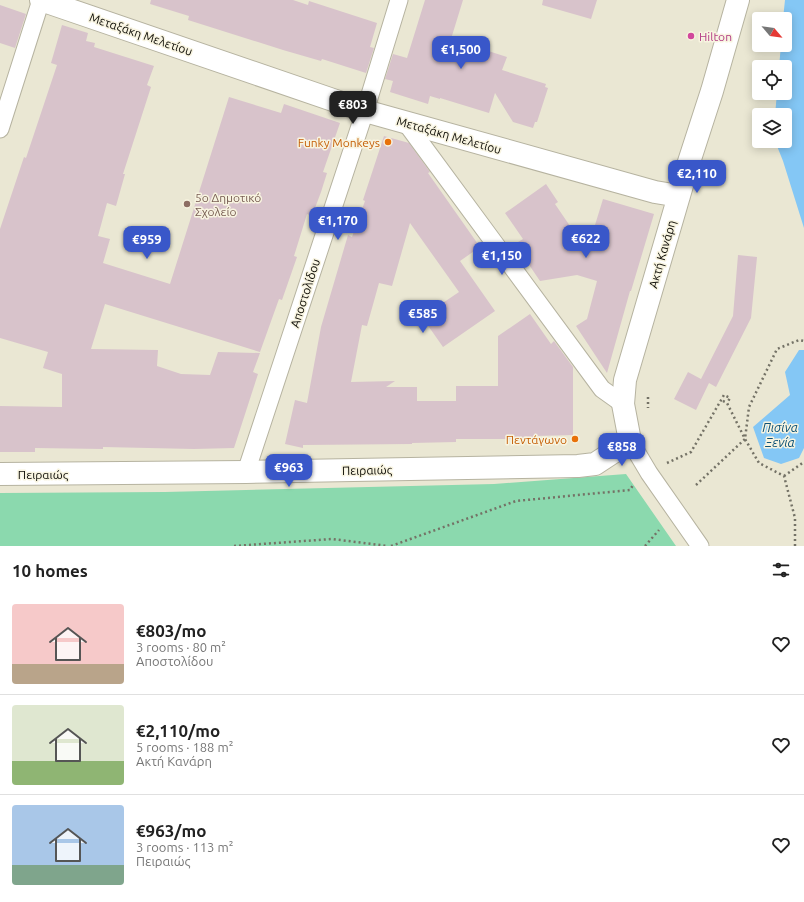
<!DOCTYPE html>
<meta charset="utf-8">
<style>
:root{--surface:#fff;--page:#f2f2f2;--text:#222;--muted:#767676;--line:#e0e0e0;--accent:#3957c9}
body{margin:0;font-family:Ubuntu,sans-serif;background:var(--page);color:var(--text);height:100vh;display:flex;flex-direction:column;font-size:15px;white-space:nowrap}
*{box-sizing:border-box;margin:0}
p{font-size:13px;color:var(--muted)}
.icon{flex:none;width:22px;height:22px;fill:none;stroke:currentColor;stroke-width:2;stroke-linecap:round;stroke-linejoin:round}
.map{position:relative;height:546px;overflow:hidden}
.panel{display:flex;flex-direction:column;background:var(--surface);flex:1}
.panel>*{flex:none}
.needle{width:26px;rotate:119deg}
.controls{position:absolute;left:752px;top:12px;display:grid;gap:8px}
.controls a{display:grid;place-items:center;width:40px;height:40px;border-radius:4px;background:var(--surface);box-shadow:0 2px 10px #0003;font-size:20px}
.price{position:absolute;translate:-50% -34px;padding:0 9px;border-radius:8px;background:var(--accent);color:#fff;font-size:13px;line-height:26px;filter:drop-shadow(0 1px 2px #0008)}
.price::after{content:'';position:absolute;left:50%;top:24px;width:12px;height:9px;margin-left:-6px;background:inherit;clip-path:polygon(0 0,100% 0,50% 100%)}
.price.on{background:#222;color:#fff}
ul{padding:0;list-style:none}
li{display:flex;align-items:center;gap:12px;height:100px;padding:0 12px}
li+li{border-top:1px solid var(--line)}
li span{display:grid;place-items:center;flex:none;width:112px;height:80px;border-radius:4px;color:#555}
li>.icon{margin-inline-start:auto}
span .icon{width:48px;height:48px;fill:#fffc;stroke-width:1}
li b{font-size:17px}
h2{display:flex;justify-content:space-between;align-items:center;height:48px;padding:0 12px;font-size:17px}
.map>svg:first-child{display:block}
.green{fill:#8bd9ae}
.water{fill:#84c7f5}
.building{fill:#d8c3cb}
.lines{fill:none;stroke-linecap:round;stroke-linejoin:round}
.minor-casing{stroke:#b6b3a0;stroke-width:19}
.tertiary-casing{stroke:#b6b3a0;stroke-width:24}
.path{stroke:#747266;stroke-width:2.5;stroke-dasharray:2 3;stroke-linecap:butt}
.minor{stroke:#fff;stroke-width:17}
.tertiary{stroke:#fff;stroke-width:22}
.hotel-dot{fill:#d1479c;stroke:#f8f4e0;stroke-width:1.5}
.food-dot{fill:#e8710a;stroke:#f8f4e0;stroke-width:1.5}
.education-dot{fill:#8d6e63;stroke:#f8f4e0;stroke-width:1.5}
.labels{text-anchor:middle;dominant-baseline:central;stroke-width:3;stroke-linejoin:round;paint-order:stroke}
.street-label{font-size:12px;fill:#0d0c06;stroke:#f8f4e0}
.hotel-label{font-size:12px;fill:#b23c85;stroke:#f8f4e0;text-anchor:start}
.food-label{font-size:12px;fill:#c56008;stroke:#f8f4e0;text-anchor:end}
.education-label{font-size:12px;fill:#785e54;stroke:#f8f4e0;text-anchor:start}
.water-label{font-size:13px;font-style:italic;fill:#0d5277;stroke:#f8f4e0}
</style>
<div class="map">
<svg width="804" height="546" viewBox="0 0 804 546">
<rect width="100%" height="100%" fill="#eae7d3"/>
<path class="green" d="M626,474L676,546H0V493L165,492L494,484Z"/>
<path class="water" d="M785,0H804V228L783,161L775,141H785V115H775L777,93H785V67H779L781,45H785V19H783Z
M799,350H804V448L799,458L781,464L764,458L753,427L790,395L785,372Z"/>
<path class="building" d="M151,0H293L308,5L309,1L377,23L370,47L374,48L366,73L322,59L321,61L283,50L188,20L189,16L150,4Z
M425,0H463L451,39L507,57L502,70L546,84L545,87L548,88L537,122H535L533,128L513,122L495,93L489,113L440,98V99L430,96L428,104L390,92L393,81L385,79L393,54L407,58Z
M543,0H597L591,19L542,5Z
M0,5L26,14L15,48L0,43Z
M62,25L88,33L86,41L95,43L94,47L154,66L147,85L151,87L123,174H125L116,206L107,203L98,236L110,239L103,263L170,284L229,97L281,113L284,104L340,123L323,172L327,173L321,192L312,216L307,214L294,256L297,257L282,300L279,299L260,352L105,304L91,349L158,350L157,366L181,374L210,375L218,352L260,353L253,372L258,374L234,448L194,449L103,447V449L35,448V452H0V406L62,407V374L43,368L48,352L0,338V229L24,157L26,158L57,65L51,63Z
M384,136L409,143L430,172L428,173L480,247L460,261L495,311L443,347L422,317L459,292L410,223L392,286L379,283L367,326L362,325L351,382L395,381L386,387H417V401H456V386H498V336L530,314L551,344L554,341L573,367V435L535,436V439H456V442L412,443V444L303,445V448L285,444L295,400L307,403L321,327L348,235L352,237L365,201L363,200Z
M546,184L558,202L555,204L587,251L603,199L654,214L631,291H630L607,373L576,326L587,319L597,281L577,275L540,281L517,247L520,245L518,242L523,239L505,213Z
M738,255L757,257L751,318L716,387L709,383L696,410L674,399L688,372L701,379L733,316Z"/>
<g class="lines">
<defs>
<path id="minor" d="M406,123L602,389L623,404
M0,129L41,0
M630,441L649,473L700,546
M246,472L365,111L399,0"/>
<path id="tertiary" d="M41,0L365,111L655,192L679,196
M0,474L246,472L578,466L595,464L630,441L623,404L625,380L688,165L712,91L738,0"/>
</defs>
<use href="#minor" class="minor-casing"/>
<use href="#tertiary" class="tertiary-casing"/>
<path class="path" d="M648,397V408
M667,463L691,452L724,395L730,398L727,403
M784,476L804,462
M696,485L745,439L727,403L721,400
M234,546L332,539L388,546
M391,546L516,501L630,490L633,485
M645,546L659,530
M795,546V518L784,476L759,463L745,439L749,407L777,349L799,340L804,341"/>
<use href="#minor" class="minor"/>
<use href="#tertiary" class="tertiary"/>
</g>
<circle class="hotel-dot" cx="691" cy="36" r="4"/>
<g class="food-dot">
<circle cx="388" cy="142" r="4"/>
<circle cx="575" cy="439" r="4"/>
</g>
<circle class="education-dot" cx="187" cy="204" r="4"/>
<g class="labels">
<g class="street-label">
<text transform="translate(141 34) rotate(19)">Μεταξάκη Μελετίου</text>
<text transform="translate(449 135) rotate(16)">Μεταξάκη Μελετίου</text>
<text transform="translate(662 254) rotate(-74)">Ακτή Κανάρη</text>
<text transform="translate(305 293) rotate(-72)">Αποστολίδου</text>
<text transform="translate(367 470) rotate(-1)">Πειραιώς</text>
<text x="43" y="474">Πειραιώς</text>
</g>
<g class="hotel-label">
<text x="699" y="36">Hilton</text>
</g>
<g class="food-label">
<text x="380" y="142">Funky Monkeys</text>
<text x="567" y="439">Πεντάγωνο</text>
</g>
<g class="education-label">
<text x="195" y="197">5ο Δημοτικό<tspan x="195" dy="14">Σχολείο</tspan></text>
</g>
<g class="water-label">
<text x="780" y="427">Πισίνα<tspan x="780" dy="15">Ξενία</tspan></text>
</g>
</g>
</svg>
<div class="controls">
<a><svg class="needle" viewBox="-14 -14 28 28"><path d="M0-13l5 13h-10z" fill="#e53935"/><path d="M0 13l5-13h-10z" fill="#767676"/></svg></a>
<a><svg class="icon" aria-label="locate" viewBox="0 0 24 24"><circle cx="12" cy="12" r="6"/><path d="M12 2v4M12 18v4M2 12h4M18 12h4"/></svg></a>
<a><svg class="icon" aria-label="layers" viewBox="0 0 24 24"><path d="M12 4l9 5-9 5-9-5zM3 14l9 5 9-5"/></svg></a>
</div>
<b class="price" style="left:461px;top:70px">€1,500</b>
<b class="price on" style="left:353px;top:125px">€803</b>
<b class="price" style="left:697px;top:194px">€2,110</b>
<b class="price" style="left:338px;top:241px">€1,170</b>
<b class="price" style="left:586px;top:259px">€622</b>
<b class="price" style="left:147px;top:260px">€959</b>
<b class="price" style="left:502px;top:276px">€1,150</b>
<b class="price" style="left:423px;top:334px">€585</b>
<b class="price" style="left:622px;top:467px">€858</b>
<b class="price" style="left:289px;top:488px">€963</b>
</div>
<section class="panel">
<h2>10 homes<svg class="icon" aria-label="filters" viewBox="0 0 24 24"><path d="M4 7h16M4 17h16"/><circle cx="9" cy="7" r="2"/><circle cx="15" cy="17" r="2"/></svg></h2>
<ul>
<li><span style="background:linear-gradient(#f6c9c9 75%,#b9a48a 0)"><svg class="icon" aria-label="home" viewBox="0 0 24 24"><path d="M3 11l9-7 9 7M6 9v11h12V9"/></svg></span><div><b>€803/mo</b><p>3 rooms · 80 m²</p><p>Αποστολίδου</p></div><svg class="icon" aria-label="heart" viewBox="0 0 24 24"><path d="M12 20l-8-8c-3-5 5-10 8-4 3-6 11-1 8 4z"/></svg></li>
<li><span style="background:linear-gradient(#dfe7d0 70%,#8fb573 0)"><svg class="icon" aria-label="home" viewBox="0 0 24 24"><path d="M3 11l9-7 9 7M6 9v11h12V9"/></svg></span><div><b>€2,110/mo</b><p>5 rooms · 188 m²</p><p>Ακτή Κανάρη</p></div><svg class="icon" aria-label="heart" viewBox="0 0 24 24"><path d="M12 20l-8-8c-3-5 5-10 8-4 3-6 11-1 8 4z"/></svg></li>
<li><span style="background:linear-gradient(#a9c7e8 75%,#7fa58c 0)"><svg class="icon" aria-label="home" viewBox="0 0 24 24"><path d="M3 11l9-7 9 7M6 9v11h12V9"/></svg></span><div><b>€963/mo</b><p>3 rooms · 113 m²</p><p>Πειραιώς</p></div><svg class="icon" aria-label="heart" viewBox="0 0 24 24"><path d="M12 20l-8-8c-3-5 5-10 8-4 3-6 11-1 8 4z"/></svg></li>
</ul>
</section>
